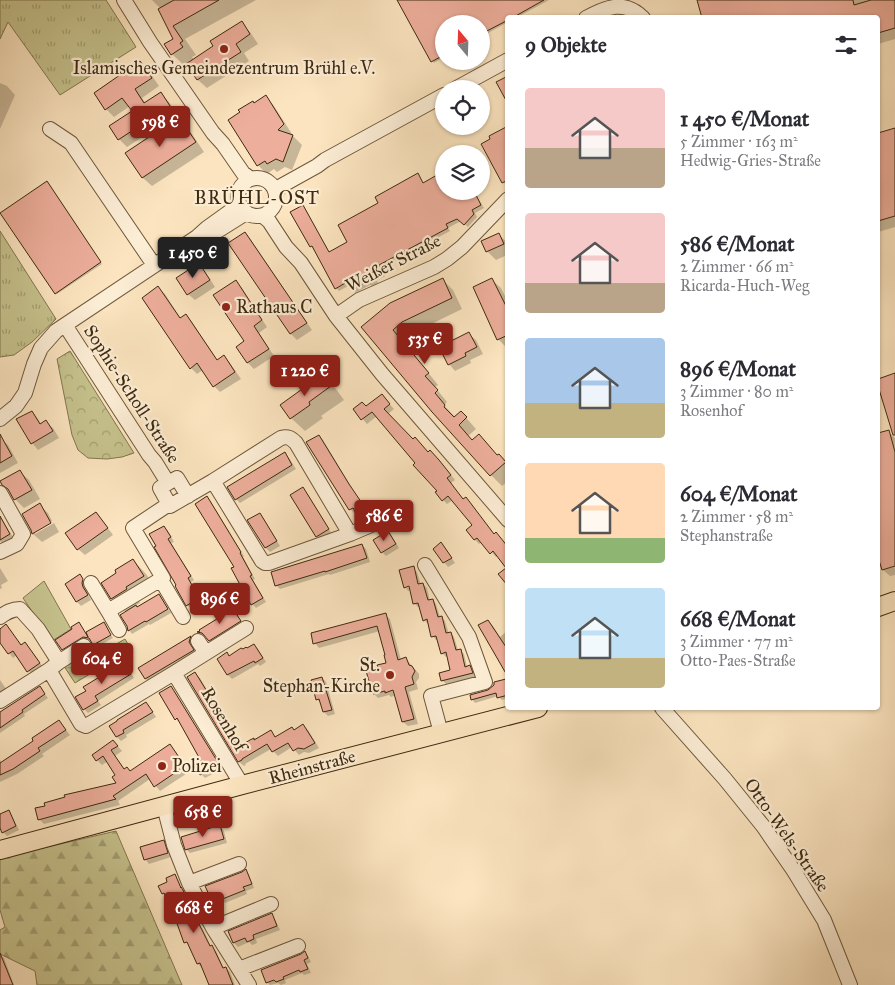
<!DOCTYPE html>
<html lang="de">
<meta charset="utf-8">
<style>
:root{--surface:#fff;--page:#f2f2f3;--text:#2b2b33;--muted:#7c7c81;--accent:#8f2418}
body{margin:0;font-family:"IM FELL Great Primer",serif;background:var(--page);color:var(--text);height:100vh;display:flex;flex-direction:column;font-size:19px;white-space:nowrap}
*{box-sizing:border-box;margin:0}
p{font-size:16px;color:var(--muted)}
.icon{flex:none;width:28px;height:28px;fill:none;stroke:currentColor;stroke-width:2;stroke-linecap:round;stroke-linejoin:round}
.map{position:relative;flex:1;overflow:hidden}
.panel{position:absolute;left:505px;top:15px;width:375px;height:695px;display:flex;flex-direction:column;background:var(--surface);border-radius:5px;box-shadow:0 1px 4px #0004}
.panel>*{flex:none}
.needle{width:32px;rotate:341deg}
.buttons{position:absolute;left:435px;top:15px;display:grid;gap:10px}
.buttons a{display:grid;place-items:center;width:55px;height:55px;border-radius:50%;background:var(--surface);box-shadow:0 1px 4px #0004;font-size:25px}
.price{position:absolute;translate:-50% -42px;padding:0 11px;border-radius:5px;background:var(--accent);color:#fff;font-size:16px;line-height:32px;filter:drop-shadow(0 1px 2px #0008)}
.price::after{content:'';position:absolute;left:50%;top:30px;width:15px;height:11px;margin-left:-8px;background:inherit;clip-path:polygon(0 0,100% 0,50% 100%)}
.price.on{background:#222;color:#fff}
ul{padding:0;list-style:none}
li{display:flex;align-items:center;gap:15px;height:125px;padding:0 20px}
li span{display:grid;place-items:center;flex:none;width:140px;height:100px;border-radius:5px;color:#555}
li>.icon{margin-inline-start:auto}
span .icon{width:60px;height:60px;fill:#fffc;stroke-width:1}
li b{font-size:21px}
h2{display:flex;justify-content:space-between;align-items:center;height:60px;padding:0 20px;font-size:21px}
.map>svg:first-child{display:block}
.grass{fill:url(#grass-tufts);stroke:#82764e}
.forest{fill:url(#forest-firs);stroke:#82764e}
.park{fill:url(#park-crowns);stroke:#82764e}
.garden{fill:#c6c28d;stroke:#82764e}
.shadow{fill:#0003}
.building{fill:#edae9b;stroke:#3e2a0f}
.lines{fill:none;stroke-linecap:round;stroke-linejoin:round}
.minor-casing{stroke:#6d583b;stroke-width:16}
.major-casing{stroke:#3e2a0f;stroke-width:20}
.minor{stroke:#fcedd5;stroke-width:14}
.major{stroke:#fbe4bf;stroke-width:18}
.poi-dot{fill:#8f2418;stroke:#fcedd5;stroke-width:2}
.labels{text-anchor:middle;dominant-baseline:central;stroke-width:4.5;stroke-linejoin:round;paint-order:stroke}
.poi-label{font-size:18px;fill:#3e2a0f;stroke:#fcedd5;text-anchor:start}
.street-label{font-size:18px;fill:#3e2a0f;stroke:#fcedd5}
.neighbourhood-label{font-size:19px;letter-spacing:1px;fill:#3e2a0f;stroke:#fcedd5}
</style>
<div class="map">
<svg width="895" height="985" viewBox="0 0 895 985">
<defs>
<pattern id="grass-tufts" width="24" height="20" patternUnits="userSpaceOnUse" patternTransform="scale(1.25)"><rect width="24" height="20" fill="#c6c28d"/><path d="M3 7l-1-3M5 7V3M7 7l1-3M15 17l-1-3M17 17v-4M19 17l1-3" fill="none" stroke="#a29e72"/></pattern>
<pattern id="forest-firs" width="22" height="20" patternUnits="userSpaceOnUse" patternTransform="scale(1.25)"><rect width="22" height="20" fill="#c6c28d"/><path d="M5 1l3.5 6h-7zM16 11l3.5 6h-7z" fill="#a29e72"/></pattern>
<pattern id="park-crowns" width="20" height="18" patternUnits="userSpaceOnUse" patternTransform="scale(1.25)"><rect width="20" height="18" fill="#c6c28d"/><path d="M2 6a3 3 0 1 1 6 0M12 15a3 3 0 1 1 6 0" fill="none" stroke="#a29e72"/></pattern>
</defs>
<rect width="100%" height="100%" fill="#fbe4bf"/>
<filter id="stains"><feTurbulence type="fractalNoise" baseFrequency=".004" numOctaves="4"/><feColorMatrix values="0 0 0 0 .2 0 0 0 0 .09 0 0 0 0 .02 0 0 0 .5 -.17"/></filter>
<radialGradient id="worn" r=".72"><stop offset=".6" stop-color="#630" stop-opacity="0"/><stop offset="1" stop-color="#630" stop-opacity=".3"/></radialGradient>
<path class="grass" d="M0,0H106L136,47L60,95L8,22L0,39Z
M0,231L56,319L32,342L14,355L0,357Z"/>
<path class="forest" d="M116,831L182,985H37L35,971L0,954V930L5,927L0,910V858Z"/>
<path class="park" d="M70,351L134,453L122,457L107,459L88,458L78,450L72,435L57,359Z
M125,639L131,649L75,683L62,663L85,648L90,654L111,647Z"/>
<path class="garden" d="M44,581L71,629L52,641L23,598Z"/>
<path class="shadow" d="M152,0H256L185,39L196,55L192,57L194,60L215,46L241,23L250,32L258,44L244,53L249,61L207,88L198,80L188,66L186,67L172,54L166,45L174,39L161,9Z
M399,0H549L516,18H508V22L481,37V24H444V57L434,63Z
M698,0H895V39L878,44V18Z
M140,63L148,70L159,86L142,98L146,104L161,94L169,102L177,114L127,147L119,139L134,112L130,106L114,117L106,109Z
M0,83L7,86L15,95L0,129Z
M266,97L274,106L292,134L290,135L293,136L302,145L292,170L285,167L277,172L274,169L267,174L258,165L254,104Z
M179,119L188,128L204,152L152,186L143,178L127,154Z
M508,127V186L503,182Z
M895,129V227L878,232V134Z
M418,175L424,184L444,191H480L481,193L476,195L484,208L475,213L477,217L468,227L461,221L448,228L450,231L381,268L385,276L377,281L378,283L372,286L370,285L355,293L350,285L339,291L336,288L292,213L305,210L330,253L349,243L379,203Z
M48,184L102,264L57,294L56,293Z
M245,233L251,240L312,330L297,340L291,334L230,244Z
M499,235L508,243V261L505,256L496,260L487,251Z
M198,265L205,271L215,287L195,300L188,294Z
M442,279L453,290L462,309L413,333L403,341L438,385L435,387L447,402L444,405L455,417L461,412L476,429L468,436L473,441L498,456L499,455L508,464V481L502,486L491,475L362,327Z
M492,280L501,288L508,302L507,348L498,339Z
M235,282L242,288L267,327L259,333L274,356L254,369L248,363L246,342Z
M158,288L165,294L181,319L186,316L192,322L218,361L224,357L230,363L241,379L220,392L214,386L203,370L197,374L191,368Z
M469,334L476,340L483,354L470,360L471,363L455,371L449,364Z
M322,376L336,389L344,400L321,416L323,418L305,431L291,418Z
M386,400L394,409L388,414L405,433L448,471L455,480L451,483L498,555L496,557L482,542L479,544L475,540L467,530L474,525L453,500L447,504L443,500L438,491L377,416L367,424L354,409L366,407Z
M32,412L38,419L41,424L46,422L53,428L59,438L38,450L32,443Z
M888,431L895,438V575L890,576L883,570L878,552V435Z
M319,436L323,440L353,490L371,517L364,521L357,512L354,513L350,509Z
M0,439H1L8,445L18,463L0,473Z
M284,454L289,458L296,469L240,503L236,499Z
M20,472L29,480L40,499L24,508L15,499L10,491Z
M303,489L307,493L332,534L321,540L317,536Z
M207,498L211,502L244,556L243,557L255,579L253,580L266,602L256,608L252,604L236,568Z
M39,505L48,513L52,521L35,531V534L54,523L59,532L42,542L33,534L32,529Z
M95,513L102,520L113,535L85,555L78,549Z
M260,515L264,519L280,546L270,552L266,548Z
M0,516L14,539L3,544L0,541Z
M164,527L168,531L174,542L171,543L194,580L191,582L203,603L192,609L187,605Z
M388,532L392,536L399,548L386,556L382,552Z
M441,544L445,548L455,563L448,567L444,562Z
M362,545L366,549L370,562L330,575L329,574L280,589L276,585Z
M133,560L146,574L157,589L139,601L140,603L135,606L137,608L159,595L162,599L171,613L150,625L149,624L132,634L129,630L126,612L112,598L118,573Z
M0,568L8,581L1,585L2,588L0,589Z
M413,568L417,572L421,585L423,584L427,588L430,601L433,600L436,604L440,617H441L445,621L449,634L451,633L454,637L458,650H460L464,654L467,667H469L473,671L475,677L446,684L442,680L452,671L448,656L446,657L442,653L438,640H436L433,636L429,623L428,624L424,620L420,607H418L414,603L411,590L408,591L406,588L415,586H405V588V587Z
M80,576L87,584L86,588L87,592L91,600L81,606L77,602L67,584Z
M233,610L237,614L244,626L214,644L207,637L203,636L199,633Z
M385,615L390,619L401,660L406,659L419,674V678L416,682L418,689L409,692L418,724L408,726L403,722L396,695L391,697L389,695L378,698L374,694L387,664V656L380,631L319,648L315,643Z
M488,621L493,626L500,637L508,630V674Z
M103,624L113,638L97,647L92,640H86L65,652L63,649L86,634Z
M6,626L22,646L25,644L29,648L43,667L32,675L17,655L13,658L0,641V630Z
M191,638L195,641L193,647L197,654L150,683L146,679L140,668Z
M254,645L258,649L266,662L260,666L258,664L232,679L228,675L219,659L227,654L230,657Z
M124,664L128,668L134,678L98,701L101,705L88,713L84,709L77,698Z
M195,673L200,678L217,707L222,711L238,737L234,739L239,748L255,741L270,732L276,738L294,731L303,725L308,730L319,748L309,753L304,752L299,755L292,747L278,756L271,749L245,764L246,765L244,766L239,762L188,677Z
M322,678L326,682L335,714L328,716L324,712L322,704L317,699Z
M0,680L7,690L0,695Z
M506,681L508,682V698L502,700L498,696L475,703L472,699Z
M40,688L48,698L24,714L25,716L0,733V714Z
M171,688L175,692L222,769L205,778L201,774L203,761L180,723L176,719Z
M146,704L150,708L156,717L126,735L127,737L121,741L117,737L111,726Z
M59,721L70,735L42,754L44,756L17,774L0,782V760L2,763L35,741Z
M113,741L122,751L115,756L125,770L130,772L170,746L175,751L189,772L160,791L150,779L118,801L120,805L44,824L39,819L118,784L117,776L108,761L102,765L97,760Z
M8,811L12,816L19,830L7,836L3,832L0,825V815Z
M220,826L224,831L227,843L190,853L186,849Z
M163,842L168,846L171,857L149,864L145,859Z
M246,871L249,875L254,888L246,891L247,894L225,903L223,900L216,902L212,899Z
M174,876L178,880L183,891L186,895L198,925L203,929L211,947L216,951L224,969L226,968L230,972L235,985H210L202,968L198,964L190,946L186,942L177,922L173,919V911L166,897L163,893Z
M271,915L275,919L280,930L256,939L257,943L252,945L249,942L238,947L234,943L230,932Z
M305,953L308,956L311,962L307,964L311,973L304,975L302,973L285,980L286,983L281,985L278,983L270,985L267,982Z
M0,955L4,958L14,985H2L0,981Z"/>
<path class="building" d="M174,0H219L173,26L183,41L180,43L183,47L171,55L164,44L173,39L158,9Z
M397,0H544L512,18H508V20L481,34V24H444V55L431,62Z
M697,0H853L854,5L871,0H895V28L878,33V18H702Z
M242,21L250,34L236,44L241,52L197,80L186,64L213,46L210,41Z
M140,61L152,78L135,89L144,103L161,92L170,106L118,140L109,126L132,111L122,98L105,110L94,93Z
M508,76V104L496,82Z
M266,95L284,124L278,130L293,135L283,162L276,159L267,164L265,161L257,166L228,120L240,112L238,110L253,101L254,103Z
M179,117L196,142L142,178L125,153Z
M508,126V180L502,183L481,144L490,139L489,136Z
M895,128V216L878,221V133Z
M444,171V191H474L481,205L472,210L474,214L464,225L457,219L446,224L448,228L379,265L383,273L374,277L376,280L368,284L366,282L351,290L347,282L335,289L312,246L310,247L290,212L303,205L329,252L347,242L338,225L378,203L375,197L418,173L423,183Z
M47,181L101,262L55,294L0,213Z
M245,232L307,323L290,334L228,243Z
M499,233L504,244L486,252L481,241Z
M199,263L210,280L187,295L176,278Z
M443,278L452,298L402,322L393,330L429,373L425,376L438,390L435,393L445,405L444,407L454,417L461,411L467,417L459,425L472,440L479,434L497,455L499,454L506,462L490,476L432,412L361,327L390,303Z
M492,278L508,310V335L497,340L473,287Z
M236,280L262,320L254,326L269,349L247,363L236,347L244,341L213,295Z
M158,286L180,318L186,314L217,360L224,355L235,372L213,387L197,363L190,369L142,298Z
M469,332L477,347L465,353L466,356L448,365L439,347Z
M895,373V435H893L878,386V379Z
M323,374L331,386L309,402L310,405L290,419L280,405Z
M382,394L390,404L384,409L413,439L415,437L428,452L430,450L439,460L451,475L447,478L463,499L466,497L494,534L496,532L508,547V586L498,574L506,568L493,551L490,554L477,538L474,540L466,530L472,525L448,496L442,501L435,492L437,491L413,465L415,463L372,412L361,420L353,409L362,402L366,406Z
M32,411L40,424L46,420L53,431L31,444L16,419Z
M889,430L895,452V566L882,570L878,557V433Z
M0,434L12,456L0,463Z
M319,435L349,484L368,512L359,518L353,508L349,510L306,442Z
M285,452L292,465L235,500L227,487Z
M20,470L32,490L14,500L8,489L2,485L0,481Z
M303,487L329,529L316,537L290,495Z
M207,496L241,552L240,553L252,575L250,576L263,598L251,605L231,568L234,567L195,504Z
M40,503L51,523L32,534L31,530L22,514Z
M96,512L108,528L77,550L65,533Z
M260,513L277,541L265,548L247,520Z
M0,516L10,534L0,540Z
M164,526L171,537L168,539L191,576L188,578L199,598L186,606L175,586L176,585L154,547L156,546L149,534Z
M388,531L396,544L381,553L373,540Z
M441,542L452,558L443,563L433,549Z
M362,544L367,558L325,572V571L275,586L271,572Z
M133,559L144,576L126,587L127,589L111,599L101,583L116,573L115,570Z
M414,566L418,584L423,583L428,600L433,599L438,617L442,616L446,633L451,632L456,650L461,649L465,667L470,665L473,673L441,681L439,673L450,670L446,652L441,654L436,636L431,637L427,619L423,621L418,603L413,604L409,586L404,588L399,570Z
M80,574L83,579L82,583L83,587L88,595L76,602L65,584Z
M159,594L168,609L146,622L145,621L128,631L127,626L120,615L136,605L137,607Z
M233,609L241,621L209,641L202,633L197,632L200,631L199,630Z
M386,613L398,660L406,657L409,665L412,666L415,671L412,677L414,684L405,687L414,719L402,722L393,690L385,693V691L373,694L366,671L378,667L377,665L386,663L384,655H385L377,626L313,644L311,633Z
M488,620L508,650V677L478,625Z
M79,622L88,637L86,632L104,622L111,635L93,645L89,638L83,637L62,650L55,640L72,629L71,627Z
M6,624L21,645L25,642L40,663L27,672L13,651L8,654L0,643V629Z
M191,636L189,642L194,650L145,679L138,668Z
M254,644L263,658L255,663L254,661L227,675L217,659L227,652L229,656L241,648L243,649L246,647L247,648Z
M124,662L131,674L95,696L98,701L83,710L75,697L86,691L83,687Z
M195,672L216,706L218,705L234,732L230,734L238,747L250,740L254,738V740L271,730L275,737L292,727L294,730L303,724L315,743L304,749L298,748L293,751L288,743L272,752L267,744L242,759V760L238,762L187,677Z
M322,677L332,710L323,712L319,699L316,700L311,680Z
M506,679L508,685V695L497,698L496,693L471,700L470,695L488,690L494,685V682Z
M40,686L45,694L22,710L23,712L0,728V712Z
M171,686L219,764L200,775L194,765L201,761L177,718L175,720L159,693Z
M146,702L153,712L123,730L124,733L116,737L109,726L117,721V720Z
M59,720L66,730L38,748L40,751L13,769L0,775V763L33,741L32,738Z
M113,740L118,746L111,750L124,769L127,767L130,771L170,744L185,766L154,787L146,774L113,796L116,799L38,820L35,808L45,806L44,803L65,797L64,795L116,783L112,777L115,775L103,756L96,761L92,755Z
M9,810L16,826L2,833L0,828V814Z
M220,825L224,839L185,850L181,837Z
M164,840L168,853L144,860L140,847Z
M246,869L252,884L243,887L245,890L220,900L219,897L211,899L205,886L242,872Z
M175,874L181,888V887L183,890L197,925L199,924L210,946L212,945L223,968L226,967L233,985H209L200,963L197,964L187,942L184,943L175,918L172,919L169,911L171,910L164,893L162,894L158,886L167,882L166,878Z
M272,913L277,926L253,935L254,939L247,942L245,938L233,943L228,931Z
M305,951L308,958L304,960L308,969L300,972L299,970L283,977L284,979L276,982L274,980L266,983L261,970L301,954Z
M0,953L13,985H0Z"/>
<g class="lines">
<defs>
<path id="minor" d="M124,0L150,42L213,133L223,144L243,173L251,179
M586,18C608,6 625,0 643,18
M455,89L508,60
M50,129L71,143L154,265
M238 197a19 19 0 1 1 38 0a19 19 0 1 1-38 0Z
M276,192L281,186L317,166L325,160L444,95
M239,205L207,228L197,237L219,230L246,213
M263,216L269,221L286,247L301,263L336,316L382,374L508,520
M336,316L359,300L434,267L447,259L462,247L508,199
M65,325L149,455L155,462L168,483L177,478L188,496
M0,419L16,406L25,393L34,364L41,348L56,331L197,237
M213,481L281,438C288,436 291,438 296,443L350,534
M168,483L160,488L170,506L213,481L262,561L265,563H269L350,534L390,517
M0,493L23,534L17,544L0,552
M425,565L469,637L485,682L431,696L441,733
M161,580L183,617
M91,583L108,611L163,578L133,528L169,504
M108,611L119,630
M0,617C7,612 12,609 20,609L38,629L59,662L49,670
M198,641L206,653
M59,662L84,646
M174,673L242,785
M0,701L49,670L81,724L86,726L174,673L246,628
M662,708L725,779L763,826L794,871L824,920L850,985
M165,806L166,814L174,845L189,883L213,928L249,985
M189,883L239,864
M213,928L271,904
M239,969L298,946"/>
<path id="major" d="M878,607L895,601
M0,850L242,785L538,708"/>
</defs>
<use href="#minor" class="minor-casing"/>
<use href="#major" class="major-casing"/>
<use href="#minor" class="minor"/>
<use href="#major" class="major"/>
</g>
<g class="poi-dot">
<circle cx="224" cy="49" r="5"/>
<circle cx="226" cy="307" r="5"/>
<circle cx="390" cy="675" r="5"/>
<circle cx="162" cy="766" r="5"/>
</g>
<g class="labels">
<g class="poi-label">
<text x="224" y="68" text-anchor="middle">Islamisches Gemeindezentrum Brühl e.V.</text>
<text x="236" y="307">Rathaus C</text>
<text x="380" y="665" text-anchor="end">St.<tspan x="380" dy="21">Stephan-Kirche</tspan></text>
<text x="172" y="766">Polizei</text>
</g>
<g class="street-label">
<text transform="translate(393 263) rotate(-27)">Weißer Straße</text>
<text transform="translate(132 394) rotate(57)">Sophie-Scholl-Straße</text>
<text transform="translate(224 719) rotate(59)">Rosenhof</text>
<text transform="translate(312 767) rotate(-15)">Rheinstraße</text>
<text transform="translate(787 835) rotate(55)">Otto-Wels-Straße</text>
</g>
<g class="neighbourhood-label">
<text x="257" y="197">BRÜHL-OST</text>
</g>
</g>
<rect width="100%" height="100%" filter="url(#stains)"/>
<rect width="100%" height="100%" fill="url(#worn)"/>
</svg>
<div class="buttons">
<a><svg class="needle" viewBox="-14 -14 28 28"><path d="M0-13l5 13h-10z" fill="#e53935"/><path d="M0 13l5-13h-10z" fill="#7c7c81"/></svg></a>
<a><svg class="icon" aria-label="locate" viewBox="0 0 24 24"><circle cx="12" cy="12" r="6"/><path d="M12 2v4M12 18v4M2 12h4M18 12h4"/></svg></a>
<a><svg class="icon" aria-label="layers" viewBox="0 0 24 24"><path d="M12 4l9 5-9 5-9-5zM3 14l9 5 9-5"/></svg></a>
</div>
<b class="price" style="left:160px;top:148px">598 €</b>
<b class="price on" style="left:193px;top:279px">1 450 €</b>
<b class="price" style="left:425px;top:365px">535 €</b>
<b class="price" style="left:305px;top:397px">1 220 €</b>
<b class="price" style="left:384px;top:542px">586 €</b>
<b class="price" style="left:220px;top:625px">896 €</b>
<b class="price" style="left:102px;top:685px">604 €</b>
<b class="price" style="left:203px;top:838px">658 €</b>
<b class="price" style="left:194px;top:934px">668 €</b>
<section class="panel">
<h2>9 Objekte<svg class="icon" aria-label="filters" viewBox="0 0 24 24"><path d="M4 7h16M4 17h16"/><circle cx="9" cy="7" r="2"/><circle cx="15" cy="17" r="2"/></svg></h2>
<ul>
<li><span style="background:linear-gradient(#f6c9c9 60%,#b9a48a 0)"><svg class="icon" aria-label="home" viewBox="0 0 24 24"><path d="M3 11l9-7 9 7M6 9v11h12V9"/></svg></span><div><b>1 450 €/Monat</b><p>5 Zimmer · 163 m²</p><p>Hedwig-Gries-Straße</p></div></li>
<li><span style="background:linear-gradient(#f6c9c9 70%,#b9a48a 0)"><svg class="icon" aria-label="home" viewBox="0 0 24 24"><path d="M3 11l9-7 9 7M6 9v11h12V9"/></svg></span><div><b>586 €/Monat</b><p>2 Zimmer · 66 m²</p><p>Ricarda-Huch-Weg</p></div></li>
<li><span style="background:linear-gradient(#a9c7e8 65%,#c2b280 0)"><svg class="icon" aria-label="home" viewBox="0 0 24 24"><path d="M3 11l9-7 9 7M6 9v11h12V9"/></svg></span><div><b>896 €/Monat</b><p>3 Zimmer · 80 m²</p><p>Rosenhof</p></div></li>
<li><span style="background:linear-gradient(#ffd9b3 75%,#8fb573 0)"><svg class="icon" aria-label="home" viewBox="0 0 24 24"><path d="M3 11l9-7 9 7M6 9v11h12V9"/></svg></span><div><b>604 €/Monat</b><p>2 Zimmer · 58 m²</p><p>Stephanstraße</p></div></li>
<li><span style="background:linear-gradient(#bfe0f5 70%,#c2b280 0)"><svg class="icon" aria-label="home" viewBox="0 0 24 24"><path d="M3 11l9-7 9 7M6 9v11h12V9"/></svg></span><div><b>668 €/Monat</b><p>3 Zimmer · 77 m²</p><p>Otto-Paes-Straße</p></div></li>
</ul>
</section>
</div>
